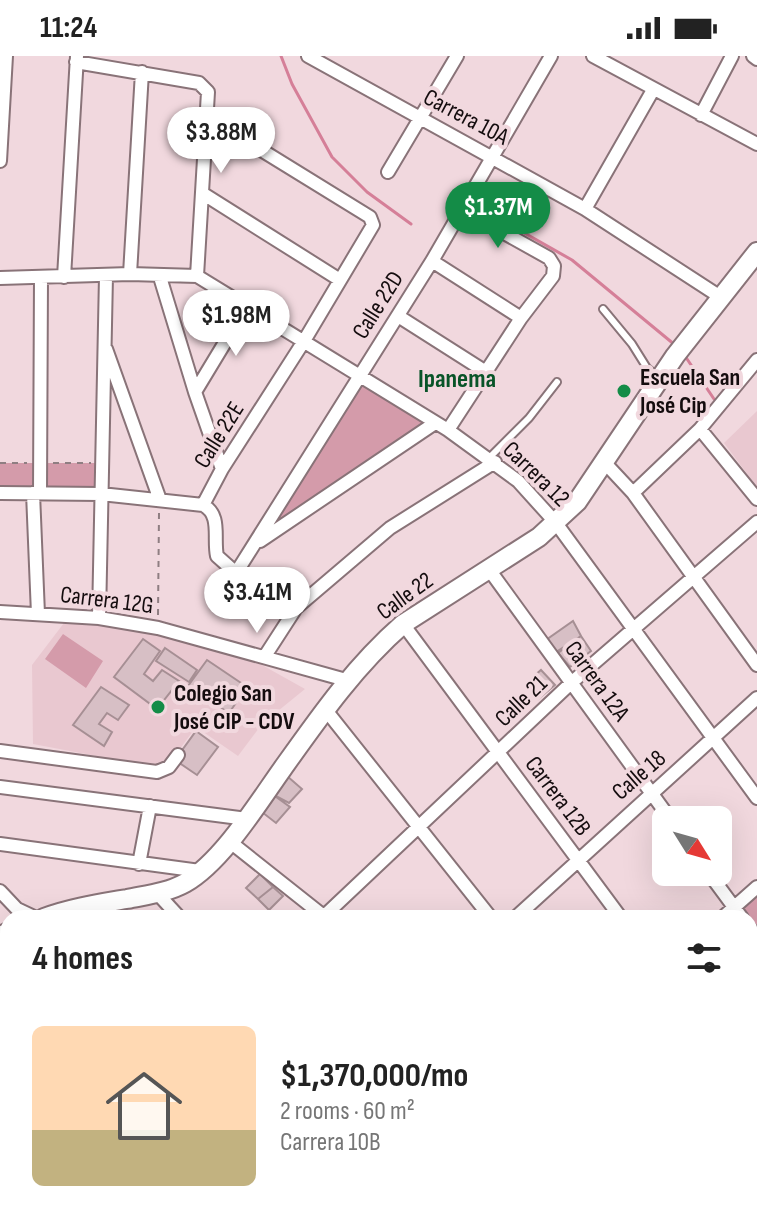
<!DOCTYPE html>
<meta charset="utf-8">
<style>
:root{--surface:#fff;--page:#f2f2f2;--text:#222;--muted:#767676;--accent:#148c47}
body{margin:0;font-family:"Sofia Sans Condensed",sans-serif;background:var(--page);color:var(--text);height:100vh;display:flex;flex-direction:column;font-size:30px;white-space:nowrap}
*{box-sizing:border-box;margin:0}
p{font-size:26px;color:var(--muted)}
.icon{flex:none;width:44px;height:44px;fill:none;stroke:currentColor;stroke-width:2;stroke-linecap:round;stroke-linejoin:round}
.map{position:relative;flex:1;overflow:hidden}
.details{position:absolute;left:0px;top:854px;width:758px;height:312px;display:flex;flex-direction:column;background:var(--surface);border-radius:24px 24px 0 0;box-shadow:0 8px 32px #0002}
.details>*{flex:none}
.needle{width:52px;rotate:127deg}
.tools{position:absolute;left:652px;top:750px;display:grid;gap:16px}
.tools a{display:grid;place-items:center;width:80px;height:80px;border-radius:12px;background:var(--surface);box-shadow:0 8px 32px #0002;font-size:40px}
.price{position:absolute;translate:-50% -68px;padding:0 18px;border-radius:28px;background:#fff;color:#222;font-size:26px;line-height:52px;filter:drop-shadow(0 2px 4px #0008)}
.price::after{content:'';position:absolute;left:50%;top:48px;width:24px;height:18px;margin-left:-12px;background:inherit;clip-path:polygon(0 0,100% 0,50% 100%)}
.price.active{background:var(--accent);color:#fff}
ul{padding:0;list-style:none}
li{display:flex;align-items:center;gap:24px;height:200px;padding:0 32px}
li span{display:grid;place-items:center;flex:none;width:224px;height:160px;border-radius:12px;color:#555}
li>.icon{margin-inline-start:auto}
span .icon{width:96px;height:96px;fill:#fffc;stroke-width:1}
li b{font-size:34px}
h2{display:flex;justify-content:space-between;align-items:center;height:96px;padding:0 32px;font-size:34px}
.status{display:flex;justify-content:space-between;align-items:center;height:56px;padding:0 40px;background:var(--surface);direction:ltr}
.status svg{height:22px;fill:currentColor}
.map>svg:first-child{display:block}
.built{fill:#e9c8d0}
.green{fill:#d49baa}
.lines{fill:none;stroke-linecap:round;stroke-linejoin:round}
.stream{stroke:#d57f98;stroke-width:3}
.building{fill:#d7bfc5;stroke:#a68f94;stroke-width:2}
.lane-casing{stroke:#897378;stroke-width:10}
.street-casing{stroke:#897378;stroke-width:16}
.secondary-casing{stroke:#897378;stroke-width:22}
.path{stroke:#8f7e82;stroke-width:2;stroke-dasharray:6 6;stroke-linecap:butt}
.lane{stroke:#fff;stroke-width:6}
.street{stroke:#fff;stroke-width:12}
.secondary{stroke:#fff;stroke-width:18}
.poi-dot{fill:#148c47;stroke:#f1d8de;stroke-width:3}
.labels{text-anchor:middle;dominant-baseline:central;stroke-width:8;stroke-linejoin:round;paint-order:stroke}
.street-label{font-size:24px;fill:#140c0e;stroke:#f1d8de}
.poi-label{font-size:24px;font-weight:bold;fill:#140c0e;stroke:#f1d8de;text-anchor:start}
.neighbourhood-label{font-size:26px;font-weight:bold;fill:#085428;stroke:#f1d8de}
</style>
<div class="status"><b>11:24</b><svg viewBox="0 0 49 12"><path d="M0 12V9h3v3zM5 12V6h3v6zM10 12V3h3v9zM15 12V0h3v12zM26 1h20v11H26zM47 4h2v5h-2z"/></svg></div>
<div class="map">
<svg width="757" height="1166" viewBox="0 0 757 1166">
<rect width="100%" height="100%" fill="#f1d8de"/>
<path class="built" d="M757,355V431L724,387Z
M67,563L118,568L239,596L305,633L262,668L238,700L196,671L165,713L33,688L32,609Z"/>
<path class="green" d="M360,320L435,367L254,489Z
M0,407H100L101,438L0,436Z
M63,578L103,605L86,632L45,603Z
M757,831V883L750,873V862H742L734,851Z
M188,1158H281L287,1166H185L182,1163Z"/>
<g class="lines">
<path class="stream" d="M281,0L292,28L332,101L367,136L411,168
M473,148L572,204L675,289
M685,300L714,343"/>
</g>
<path class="building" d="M573,565L581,580L556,596L546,584Z
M581,580L591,595L570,611L558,597Z
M143,583L160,595L144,618L153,625L162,614L179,625L157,653L114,621Z
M165,592L197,614L189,626L156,605Z
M207,604L247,631L229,657L188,630Z
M541,614L555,629L538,643L526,627Z
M101,631L129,649L118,664L107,657L99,668L112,676L104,690L73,669Z
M196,675L218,691L197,719L175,704Z
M287,720L302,733L289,747L272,738Z
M272,738L290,751L276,767L258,753Z
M260,818L273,831L258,843L246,832Z
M273,831L283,840L269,854L258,843Z"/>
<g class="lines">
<defs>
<path id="lane" d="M603,253L632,288L647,312L657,320
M489,402L529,362L557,326"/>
<path id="street" d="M308,0L585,153L722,242
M593,0L757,88
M753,0L757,3
M76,6L199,27L208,36L197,220
M701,59L732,0
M0,105L6,0
M388,116L457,0
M202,137L340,224
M585,153L653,34
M432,205L521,262
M130,218L142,16
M197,220L448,374L518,425L556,467L757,742
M64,221L77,0
M160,221L195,336L222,413
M0,222L130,218L197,220
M398,260L486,316
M106,293L160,444
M195,336L247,250
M700,373L757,443
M448,374L521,262L553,220L554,210L549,202L463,154
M605,407L633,437L757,609
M40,436L41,222
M0,437L101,438L203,449C222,459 213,482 217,500L236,517L296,552
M33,437L38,558
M633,437L700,373L757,304
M203,449L222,413L304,285L373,169L370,161L237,79L206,71
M260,485L435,367
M488,512L671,764
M236,517L432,205L551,0
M0,556L99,562L158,572L346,624
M99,562L106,220
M403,568L621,862
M265,600L296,552L390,472L495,406
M325,653L491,862
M0,695L157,716L169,711L178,699
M0,731L247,763
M229,785L326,862
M0,788L200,815
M139,808L150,750
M708,816L742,862
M0,835L17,853L36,862
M157,837L180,862
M322,862L571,627L757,466
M515,862L757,642
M722,862L757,831
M750,873L757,883
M0,877L8,873
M750,942L757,935
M0,1041L8,1031
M750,1063L757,1077
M0,1149L8,1154
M301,1158L308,1166
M601,1158L608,1166
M6,1166L14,1158
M163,1166L173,1158
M384,1166L393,1158
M506,1166L515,1158
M625,1166L635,1158
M756,1166L757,1165"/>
<path id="secondary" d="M44,862C71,852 98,848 127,843C146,839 167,837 185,827C222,806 258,747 283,712C320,660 355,610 403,568L539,481L577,446L675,300L757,196
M0,888L4,900"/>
</defs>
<use href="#lane" class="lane-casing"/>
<use href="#street" class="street-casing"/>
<use href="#secondary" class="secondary-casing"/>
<path class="path" d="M0,407H27
M53,407H91
M158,559L159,457"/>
<use href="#lane" class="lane"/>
<use href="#street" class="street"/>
<use href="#secondary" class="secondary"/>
</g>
<g class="poi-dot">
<circle cx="624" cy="335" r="8"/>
<circle cx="158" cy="651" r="8"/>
</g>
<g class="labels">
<g class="street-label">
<text transform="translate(466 61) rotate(28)">Carrera 10A</text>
<text transform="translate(378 249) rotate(-58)">Calle 22D</text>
<text transform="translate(219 379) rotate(-58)">Calle 22E</text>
<text transform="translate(536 418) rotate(44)">Carrera 12</text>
<text transform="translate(405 540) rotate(-36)">Calle 22</text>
<text transform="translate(107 544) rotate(7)">Carrera 12G</text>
<text transform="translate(597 625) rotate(54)">Carrera 12A</text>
<text transform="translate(521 645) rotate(-44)">Calle 21</text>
<text transform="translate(639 719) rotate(-41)">Calle 18</text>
<text transform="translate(558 740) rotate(53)">Carrera 12B</text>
</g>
<g class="poi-label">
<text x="640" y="321">Escuela San<tspan x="640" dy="28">José Cip</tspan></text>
<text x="174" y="637">Colegio San<tspan x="174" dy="28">José CIP - CDV</tspan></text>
</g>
<g class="neighbourhood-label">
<text x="457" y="323">Ipanema</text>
</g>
</g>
</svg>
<div class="tools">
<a><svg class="needle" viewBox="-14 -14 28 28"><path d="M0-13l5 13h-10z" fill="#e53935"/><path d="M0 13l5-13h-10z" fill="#767676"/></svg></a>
</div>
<b class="price" style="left:221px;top:119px">$3.88M</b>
<b class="price active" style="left:498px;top:194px">$1.37M</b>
<b class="price" style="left:236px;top:302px">$1.98M</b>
<b class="price" style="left:257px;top:579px">$3.41M</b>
<section class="details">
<h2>4 homes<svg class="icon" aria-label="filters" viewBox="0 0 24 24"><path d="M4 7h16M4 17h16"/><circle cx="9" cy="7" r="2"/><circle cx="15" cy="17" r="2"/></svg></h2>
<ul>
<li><span style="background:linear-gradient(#ffd9b3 65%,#c2b280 0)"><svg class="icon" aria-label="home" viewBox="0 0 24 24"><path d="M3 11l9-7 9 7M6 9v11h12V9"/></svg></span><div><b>$1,370,000/mo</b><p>2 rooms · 60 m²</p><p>Carrera 10B</p></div></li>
</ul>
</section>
</div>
